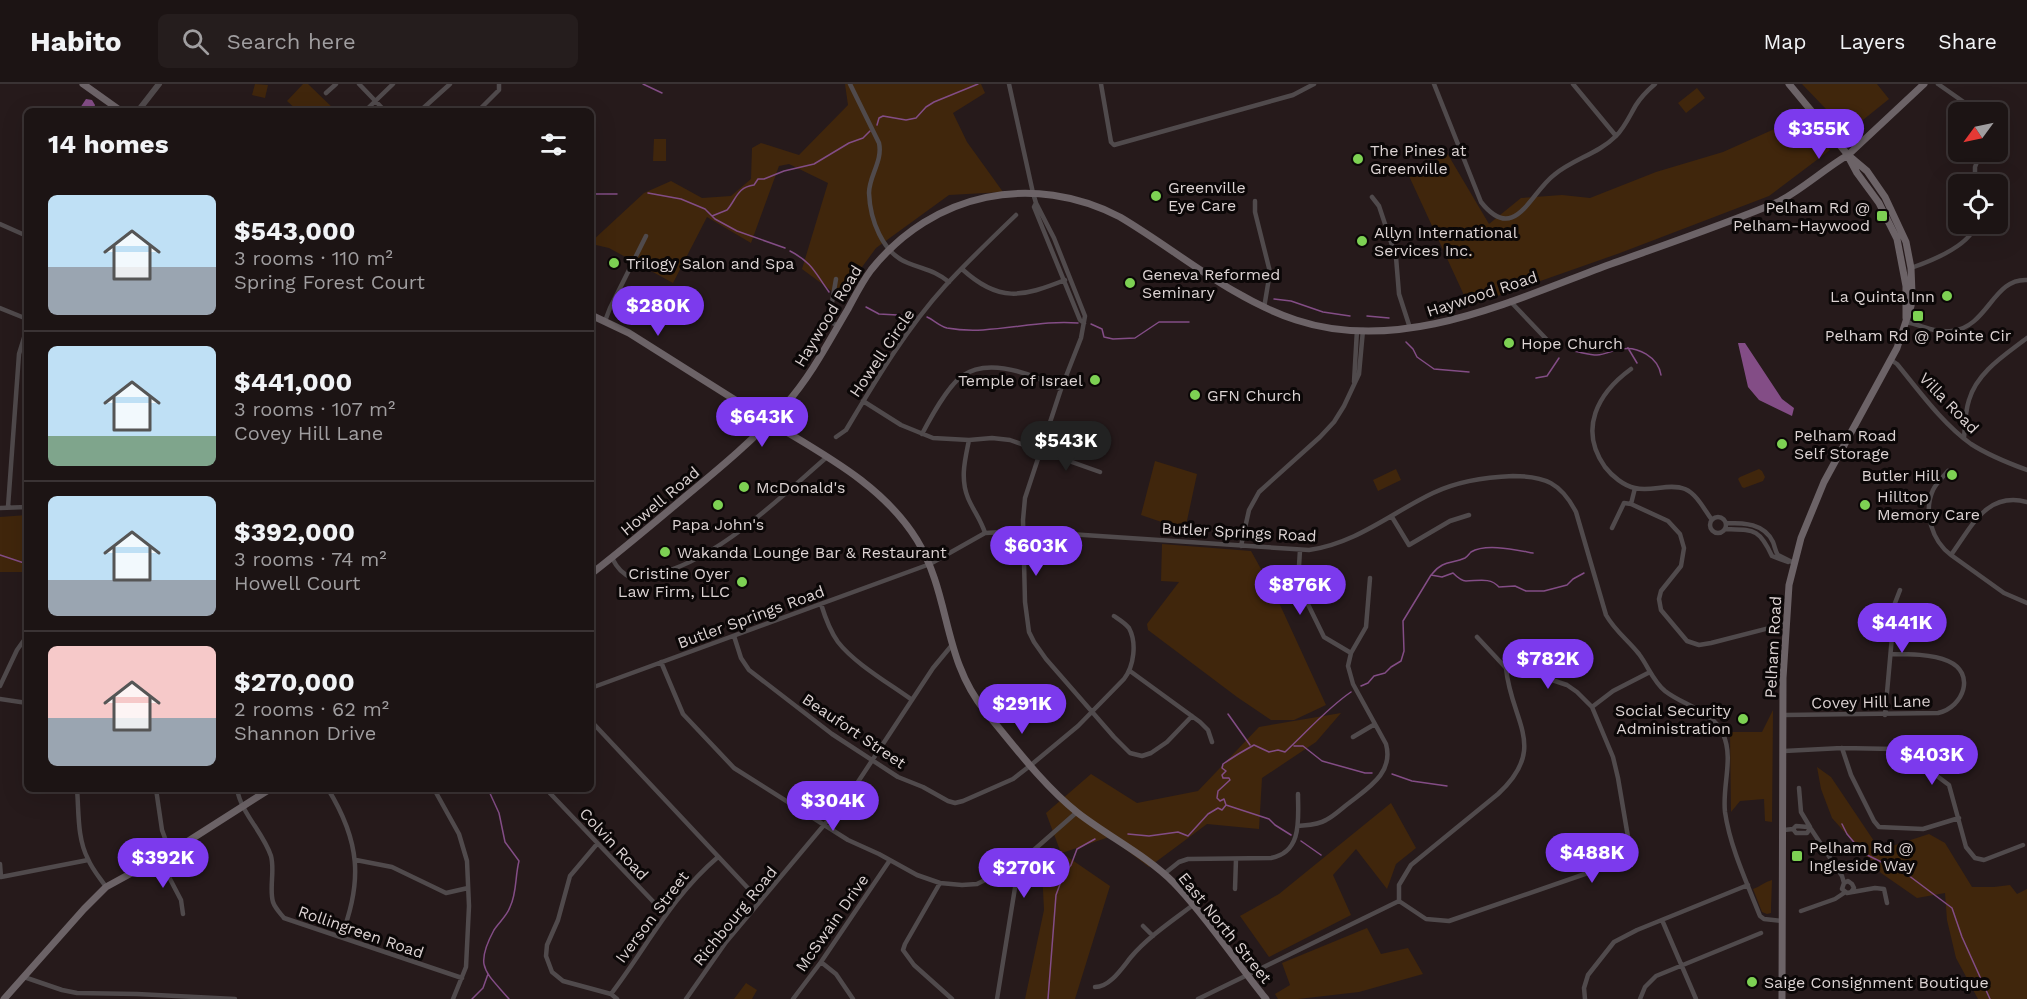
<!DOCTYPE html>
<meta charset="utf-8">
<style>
:root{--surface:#1c1414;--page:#251d1d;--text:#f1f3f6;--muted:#a09ea0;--line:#3a3334;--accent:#7c3aed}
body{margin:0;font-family:"Work Sans",sans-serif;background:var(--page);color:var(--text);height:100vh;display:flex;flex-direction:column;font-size:22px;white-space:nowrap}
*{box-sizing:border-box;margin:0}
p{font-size:20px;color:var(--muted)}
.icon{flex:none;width:33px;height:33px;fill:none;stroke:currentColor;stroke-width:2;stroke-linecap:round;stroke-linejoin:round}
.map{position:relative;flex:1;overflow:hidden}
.side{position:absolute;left:24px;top:24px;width:570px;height:684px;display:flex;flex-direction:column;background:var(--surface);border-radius:9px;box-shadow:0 6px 24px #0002,0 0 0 2px var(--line)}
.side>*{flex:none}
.needle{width:39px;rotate:237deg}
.buttons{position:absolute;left:1948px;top:18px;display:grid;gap:12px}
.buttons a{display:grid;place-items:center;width:60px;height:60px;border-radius:9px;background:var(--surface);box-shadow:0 6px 24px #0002,0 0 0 2px var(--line);font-size:30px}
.price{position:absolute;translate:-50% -51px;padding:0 14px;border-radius:21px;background:var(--accent);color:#fff;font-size:20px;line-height:39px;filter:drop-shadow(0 2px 3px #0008)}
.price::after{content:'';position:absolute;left:50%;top:36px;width:18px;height:14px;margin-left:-9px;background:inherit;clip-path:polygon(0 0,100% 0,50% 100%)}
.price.on{background:#222;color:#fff}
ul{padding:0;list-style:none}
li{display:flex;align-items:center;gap:18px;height:150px;padding:0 24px}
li+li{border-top:2px solid var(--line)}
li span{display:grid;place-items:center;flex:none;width:168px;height:120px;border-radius:9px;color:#555}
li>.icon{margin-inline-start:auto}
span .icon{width:72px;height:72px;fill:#fffc;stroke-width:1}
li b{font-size:26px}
h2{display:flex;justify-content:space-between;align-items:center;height:72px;padding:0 24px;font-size:26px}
header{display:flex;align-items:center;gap:36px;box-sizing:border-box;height:84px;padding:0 30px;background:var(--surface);border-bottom:2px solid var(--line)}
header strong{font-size:28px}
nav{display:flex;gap:33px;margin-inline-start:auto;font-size:21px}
.search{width:420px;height:54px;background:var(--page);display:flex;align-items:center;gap:15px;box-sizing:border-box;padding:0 21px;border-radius:9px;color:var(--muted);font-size:22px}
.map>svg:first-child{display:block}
.green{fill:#40260c}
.water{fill:#834d86}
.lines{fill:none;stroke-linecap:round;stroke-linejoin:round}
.stream{stroke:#834d86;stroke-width:1.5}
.minor{stroke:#504a4c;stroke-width:4.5}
.tertiary{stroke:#504a4c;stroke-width:6}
.secondary{stroke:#6c6367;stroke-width:7}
.poi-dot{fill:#7dd153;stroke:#0b0707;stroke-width:2}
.labels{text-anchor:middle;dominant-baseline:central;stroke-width:6;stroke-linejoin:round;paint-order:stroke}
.poi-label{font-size:16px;fill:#dcd3d3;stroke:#0b0707;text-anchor:start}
.street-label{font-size:16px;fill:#dcd3d3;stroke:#0b0707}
</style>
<header>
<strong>Habito</strong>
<div class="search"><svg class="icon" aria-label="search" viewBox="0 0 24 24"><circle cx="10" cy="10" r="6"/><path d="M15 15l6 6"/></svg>Search here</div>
<nav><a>Map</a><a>Layers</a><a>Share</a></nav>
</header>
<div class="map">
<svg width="2027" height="915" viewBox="0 0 2027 915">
<rect width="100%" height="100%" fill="#261a1b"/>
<path class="green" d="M255,0L268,1L265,14L252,11Z
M303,0H308L336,27H298L287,17Z
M845,0H981L985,9L953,29L967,58L1003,108L949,111L876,164L840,213L802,185L828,99L789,80L779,82L751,159L707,133L673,199L609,164L596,161L591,168V158L644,109L671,97L702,114L731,112L751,95L752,64L761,59L799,71L848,21Z
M1802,0H1877L1889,15L1848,48Z
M1697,4L1705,14L1686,29L1678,19Z
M1797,24L1830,66L1769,112L1620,169L1469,222L1409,92L1423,85L1447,69L1489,140L1521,114L1562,111L1590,114L1656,88L1723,68L1781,42Z
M654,55H666V77H653Z
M1155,377L1197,390L1185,446L1141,431Z
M1396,385L1401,396L1378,407L1373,396Z
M1759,385L1762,387L1765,393L1763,397L1744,404L1742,403L1738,395L1740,393Z
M27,431V488H0V433Z
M1162,460L1251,467L1275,510L1326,621L1294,636H1271L1237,613L1148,546L1147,540L1179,498L1161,497Z
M1773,626L1772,738L1765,737L1764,715L1740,717L1731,728L1730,648H1762Z
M1341,629L1316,658L1262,694L1259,745L1207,740L1149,783L1109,753L1062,769L1110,802L1075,915H1025L1044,826L1042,786L1061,769L1046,729L1091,690L1137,719L1198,707L1259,643Z
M1817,683L1831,693L1880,766L1929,750L1945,759L1972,803H1994L2010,801L2017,810L2027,805V915H1978L1956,874L1947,836L1945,809L1917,814L1881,789L1832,734L1821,705Z
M1391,719L1416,764L1396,780L1387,805L1356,765L1333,791L1351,831L1269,873L1240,832L1279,810Z
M1772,796L1771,824V829L1767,830L1762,828L1753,805C1760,803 1764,798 1772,796Z
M1367,844L1381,870L1408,864L1423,890L1359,908L1298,915H1278L1275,910L1290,901L1282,879Z
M746,899L757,906L752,915H734Z"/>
<path class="water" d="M86,15L92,16L95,21L93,27H78Z
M1738,259H1745L1782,315L1794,324L1792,332L1759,316L1748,303Z"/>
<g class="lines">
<path class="stream" d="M643,0L662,9
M877,41L879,34L883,32L906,36L916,34L926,23L934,18L978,0
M648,109L681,115L705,125L715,135L737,147L785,164
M591,110H617
M712,132L727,126C736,116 737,103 754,101L758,95H764L784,87L814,80L849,59L863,54L870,47
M790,167C813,179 815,189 829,208
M1274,215L1291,217L1323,228L1350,232
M866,223L879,230L916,232
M1367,232L1389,234
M927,233C934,236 939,242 947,244C991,252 1035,235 1078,239
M1091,240L1102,245L1104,253L1113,255L1135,254L1159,238H1189
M1406,258L1413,265L1417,273L1434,285L1469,288
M1628,264L1637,279
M1573,267C1580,268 1590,271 1597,271C1605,271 1613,266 1621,265C1638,262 1658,273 1661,291
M1536,294L1547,292L1559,274
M0,471L27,480
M1432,490C1443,476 1452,480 1465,474C1467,473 1469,470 1471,468C1486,459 1516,466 1533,469
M1361,602L1368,599L1374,592L1385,589L1391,583L1401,577L1404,567L1403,537L1431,491L1442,493L1453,489C1456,492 1461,497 1466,497C1478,497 1490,493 1499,503L1515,502L1526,507H1544L1567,501L1573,495L1584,489
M1228,630L1250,661
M1294,662H1303L1322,677L1365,689H1372
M1392,690L1412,697L1447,702
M488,705L499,729L505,758L519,777C515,792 517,809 510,823C507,832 499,838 494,846C474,883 485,887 509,915
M1226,721L1269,735L1275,741L1291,751
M1842,740L1847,750L1863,769L1908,791L1952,824L1962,853L1990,915
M1128,750L1149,752L1178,748L1188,752L1208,730L1218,724L1222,726L1226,721L1224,715L1220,717L1217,714L1218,707L1230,696L1229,694H1223L1222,691L1226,687L1222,684L1223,680C1233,673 1243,667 1254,661L1269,668L1278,666L1285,668C1307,648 1326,625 1351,608
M1301,757L1321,771
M472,915L483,904L488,890
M1048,915L1056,811L1063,792L1071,781L1077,765L1095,755"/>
<path class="minor" d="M359,0L385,27
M850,0L879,59C883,77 869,92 869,109C870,135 882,169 908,179C925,186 934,186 949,198
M1009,0L1033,109L1036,119L1034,123L1080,236L1084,239
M1101,0L1111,58L1114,61L1293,11L1314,0
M1434,0L1481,118C1515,161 1530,109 1554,91C1573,75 1598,70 1616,52C1625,43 1630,31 1636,21C1641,13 1648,6 1655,0
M1573,0L1616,52
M1938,0L1978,28
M326,9L336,0
M365,27L393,0
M420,27L450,0
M478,27L499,6V0
M1975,100V83L1981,68
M1372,113L1379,122L1396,173L1399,210L1410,244
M1255,117V128L1270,188L1264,224
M1036,119L1054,154L1085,232L1081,254L1061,305L1025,414L1023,436L1025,518L1029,548L1034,558L1046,575L1114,653L1130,669L1142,672L1151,669L1167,658L1192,632
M0,140L27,152
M1911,184C1931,177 1970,162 1976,140
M962,185C999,219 1022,213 1065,196
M836,195L829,236L837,242
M1510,217L1551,260
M0,224L27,235
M605,237L610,224L646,152
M1906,238C1922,241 1934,249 1952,247C1988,243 1993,194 2027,196
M1891,276L1897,280C1920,308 1942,339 1971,360C1988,371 2008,379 2027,386
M1631,285C1598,309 1578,345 1605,383C1612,392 1624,402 1635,404C1651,408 1669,399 1685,405C1697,410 1705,427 1712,436
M1354,298L1357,246
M863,317L901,341L933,354L969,356L992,354L1010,356L1100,388
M922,350C931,333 947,303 962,292C990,272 1034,291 1061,305
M836,353L846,346C876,296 906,245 945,202C968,177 992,154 1016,131
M1964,354C1965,342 1965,328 1969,316C1977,288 2005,271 2027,254
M969,356C965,376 960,394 968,414C973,426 981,436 985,449
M1948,387C1943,393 1937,398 1933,406C1923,428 1932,457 1951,471L2004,509L2027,519
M1635,404L1631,420L1668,437L1680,450L1684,464L1681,482L1661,507L1659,515L1661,526L1687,557L1699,561L1711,559L1785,540
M8,423L19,270L27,244
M0,424L27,423
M1392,433L1409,461L1450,437L1469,431
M1710 441a8 8 0 1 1 16 0a8 8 0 1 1-16 0Z
M1726,439C1744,439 1764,439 1773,458C1775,463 1775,467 1778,471L1794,479
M1612,444L1624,419L1631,420
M1725,445C1754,446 1759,444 1772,472L1788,478
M1241,462L1249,426L1259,408L1320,353L1334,338L1344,322L1359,290L1363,246
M1300,466L1298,498L1300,504L1324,553L1351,569
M1951,471C1971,444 1986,407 2027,418
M612,474C616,482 621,490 631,493C638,495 646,492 653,491C717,477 778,415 827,373
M821,520C825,533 830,547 838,558C854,579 890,600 912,616
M734,552L741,574L749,586L832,650L898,693L923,703L948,717L955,719L963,717L1013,695L1031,681L1078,642L1124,595C1134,582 1137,559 1129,544C1125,539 1120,536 1114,532
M1477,553L1506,584
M661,578L683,630L734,684L848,756L879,770L917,791L940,799L962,801L977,800L1019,779
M1130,587L1200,638L1208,646L1212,658
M0,602L17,566L27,552
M591,604L930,480L985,449L1024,447L1309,466C1357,459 1391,429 1433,409C1458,397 1486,393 1513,392C1545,392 1561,399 1576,428L1606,531C1615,547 1628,556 1639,570C1648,582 1653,597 1665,607C1684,622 1712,626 1723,650C1734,674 1722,702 1725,728C1730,763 1747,799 1760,832L1764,835L1782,837
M0,615L27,619
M1592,623L1613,607L1650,588
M1784,631L1938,629C1964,623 1976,589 1948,577C1932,570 1908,570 1891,570
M1885,631L1895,519L1900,506
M591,637L760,817
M1353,653L1375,640
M1842,664L1851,691L1874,737L1879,743L1923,745L1959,734
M1784,667L1842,664L1894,665L1921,680L1949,701L1966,763L1975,774L1984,776L2023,761
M1799,704L1801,728L1810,743
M77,705C79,728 77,754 88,775C92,785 100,794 106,803
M156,705L162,746L170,768
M237,705C241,729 263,748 271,772C275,787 269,804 273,818C275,824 280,829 284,834L462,894
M328,705C360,757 363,797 341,853
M434,705L459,750L467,777L469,822L466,883L453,915
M546,705L665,830
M1298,742C1308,741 1318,741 1326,736C1334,732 1341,725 1349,719C1368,704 1394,689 1386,660L1353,600L1348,582L1351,569L1366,543L1370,494
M1793,745L1796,749H1807L1809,746
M1784,746L1793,745L1796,742L1808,743L1811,745L1842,792L1844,799
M597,760L570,792L558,836L547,861L546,872L552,888L563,897L611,910L617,915
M159,774L181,816L183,830
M356,776L392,783L446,809L468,804
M0,780L1,793L88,776
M1164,790L1179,778L1188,775L1271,774C1303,768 1298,734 1298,710
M940,799L905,860L903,866L914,881L952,915
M1235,805L1236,775
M1851,808L1854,804L1852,800L1848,797L1844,799L1842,805L1847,809L1875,804L1884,805L1887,819
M1399,817L1426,835L1449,837L1608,782L1624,772L1628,753L1618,694L1613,673L1592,623L1577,608L1567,601L1516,584H1506
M1399,817V801L1411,781L1498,710C1549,663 1511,638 1506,584
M1801,827L1835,815L1844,809
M1662,836L1696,915
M1143,842L1153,852
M821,878L836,890L853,915
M24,893L62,906L77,909L137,910L235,915
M1095,903C1110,903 1122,884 1131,873C1148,853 1172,837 1193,821
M611,910C647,863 671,813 718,773
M686,915L726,858L850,710L933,584L952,561
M793,915L821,878L890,776
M997,915L1019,779L1077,728
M1198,915L1399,817
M1585,915L1584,904L1588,891L1614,858L1637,846L1748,801
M1640,915L1645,903L1656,892L1761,849"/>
<path class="tertiary" d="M138,27L159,0"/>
<path class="secondary" d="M83,0L121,27
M1849,74L1857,89L1879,119L1897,155L1906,202V234
M591,231L629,249C676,279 723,308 770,338C824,371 883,401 917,456C951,512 942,574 985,627C1014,662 1043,701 1078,729C1109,753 1146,771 1174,799C1208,834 1235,877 1266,915
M591,490C623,465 654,439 686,412C721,383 756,354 786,320C811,292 829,257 848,225C855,212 862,198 871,186C933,108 1033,88 1120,133C1179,168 1230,214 1296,236C1402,271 1513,216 1611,180C1667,160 1723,141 1778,118C1803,105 1824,85 1848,71L1924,0
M4,915L84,825L106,803L179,763L270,705
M1782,915L1783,594L1789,501L1801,454L1824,398L1897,264L1911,222L1912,210L1911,184L1906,158L1885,113L1867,87L1848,71L1789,0"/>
</g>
<g class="poi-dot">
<circle cx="1358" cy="75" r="6"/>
<circle cx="1156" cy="112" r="6"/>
<rect x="1876" y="126" width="12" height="12" rx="3"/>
<circle cx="1362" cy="157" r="6"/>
<circle cx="614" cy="179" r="6"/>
<circle cx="1130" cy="199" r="6"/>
<circle cx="1947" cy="212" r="6"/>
<rect x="1912" y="226" width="12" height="12" rx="3"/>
<circle cx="1509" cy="259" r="6"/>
<circle cx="1095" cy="296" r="6"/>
<circle cx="1195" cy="311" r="6"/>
<circle cx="1782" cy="360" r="6"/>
<circle cx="1952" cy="391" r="6"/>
<circle cx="744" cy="403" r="6"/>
<circle cx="718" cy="421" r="6"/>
<circle cx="1865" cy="421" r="6"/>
<circle cx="665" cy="468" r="6"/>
<circle cx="742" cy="498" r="6"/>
<circle cx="1743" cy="635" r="6"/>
<rect x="1791" y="766" width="12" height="12" rx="3"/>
<circle cx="1752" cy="898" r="6"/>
</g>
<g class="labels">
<g class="poi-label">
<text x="1370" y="66">The Pines at<tspan x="1370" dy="18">Greenville</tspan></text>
<text x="1168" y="103">Greenville<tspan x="1168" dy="18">Eye Care</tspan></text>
<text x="1870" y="123" text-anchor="end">Pelham Rd @<tspan x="1870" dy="18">Pelham-Haywood</tspan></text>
<text x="1374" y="148">Allyn International<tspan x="1374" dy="18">Services Inc.</tspan></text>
<text x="626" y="179">Trilogy Salon and Spa</text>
<text x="1142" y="190">Geneva Reformed<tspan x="1142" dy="18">Seminary</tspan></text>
<text x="1935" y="212" text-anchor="end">La Quinta Inn</text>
<text x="1918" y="251" text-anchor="middle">Pelham Rd @ Pointe Cir</text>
<text x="1521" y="259">Hope Church</text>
<text x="1083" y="296" text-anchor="end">Temple of Israel</text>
<text x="1207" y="311">GFN Church</text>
<text x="1794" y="351">Pelham Road<tspan x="1794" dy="18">Self Storage</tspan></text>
<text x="1940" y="391" text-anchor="end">Butler Hill</text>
<text x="756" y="403">McDonald's</text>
<text x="1877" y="412">Hilltop<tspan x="1877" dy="18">Memory Care</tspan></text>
<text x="718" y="440" text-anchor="middle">Papa John's</text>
<text x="677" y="468">Wakanda Lounge Bar &amp; Restaurant</text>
<text x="730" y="489" text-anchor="end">Cristine Oyer<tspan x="730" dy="18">Law Firm, LLC</tspan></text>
<text x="1731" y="626" text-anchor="end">Social Security<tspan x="1731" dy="18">Administration</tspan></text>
<text x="1809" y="763">Pelham Rd @<tspan x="1809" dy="18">Ingleside Way</tspan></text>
<text x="1764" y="898">Saige Consignment Boutique</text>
</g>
<g class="street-label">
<text transform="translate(1482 210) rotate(-18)">Haywood Road</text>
<text transform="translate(828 232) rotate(-59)">Haywood Road</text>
<text transform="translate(882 269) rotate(-56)">Howell Circle</text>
<text transform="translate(1949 319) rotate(46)">Villa Road</text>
<text transform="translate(660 417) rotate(-40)">Howell Road</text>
<text transform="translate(1239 448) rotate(3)">Butler Springs Road</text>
<text transform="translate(751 533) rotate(-20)">Butler Springs Road</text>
<text transform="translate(1773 563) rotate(-87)">Pelham Road</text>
<text transform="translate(1871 618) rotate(-1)">Covey Hill Lane</text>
<text transform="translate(854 647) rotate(34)">Beaufort Street</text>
<text transform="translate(614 760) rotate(47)">Colvin Road</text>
<text transform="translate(735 832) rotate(-51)">Richbourg Road</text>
<text transform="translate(652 833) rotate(-53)">Iverson Street</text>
<text transform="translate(832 839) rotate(-55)">McSwain Drive</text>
<text transform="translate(1225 844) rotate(51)">East North Street</text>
<text transform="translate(361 848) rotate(19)">Rollingreen Road</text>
</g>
</g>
</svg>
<div class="buttons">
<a><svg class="needle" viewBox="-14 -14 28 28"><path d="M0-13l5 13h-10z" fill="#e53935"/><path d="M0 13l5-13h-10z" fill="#a09ea0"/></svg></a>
<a><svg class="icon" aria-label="locate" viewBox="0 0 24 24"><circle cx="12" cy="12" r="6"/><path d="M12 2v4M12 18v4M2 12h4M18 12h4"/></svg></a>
</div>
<b class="price" style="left:1819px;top:76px">$355K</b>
<b class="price" style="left:658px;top:253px">$280K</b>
<b class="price" style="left:762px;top:364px">$643K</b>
<b class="price on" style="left:1066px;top:388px">$543K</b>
<b class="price" style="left:1036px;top:493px">$603K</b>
<b class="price" style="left:1300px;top:532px">$876K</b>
<b class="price" style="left:1902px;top:570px">$441K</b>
<b class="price" style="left:1548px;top:606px">$782K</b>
<b class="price" style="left:1022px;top:651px">$291K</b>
<b class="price" style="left:1932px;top:702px">$403K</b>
<b class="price" style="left:833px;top:748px">$304K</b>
<b class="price" style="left:1592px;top:800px">$488K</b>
<b class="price" style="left:163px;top:805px">$392K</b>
<b class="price" style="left:1024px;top:815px">$270K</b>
<section class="side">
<h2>14 homes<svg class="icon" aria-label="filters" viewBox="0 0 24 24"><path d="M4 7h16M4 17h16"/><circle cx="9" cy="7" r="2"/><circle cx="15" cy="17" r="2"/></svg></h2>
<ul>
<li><span style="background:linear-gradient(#bfe0f5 60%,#9aa5b1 0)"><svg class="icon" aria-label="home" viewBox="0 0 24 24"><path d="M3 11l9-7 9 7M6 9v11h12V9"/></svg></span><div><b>$543,000</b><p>3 rooms · 110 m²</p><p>Spring Forest Court</p></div></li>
<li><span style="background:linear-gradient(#bfe0f5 75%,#7fa58c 0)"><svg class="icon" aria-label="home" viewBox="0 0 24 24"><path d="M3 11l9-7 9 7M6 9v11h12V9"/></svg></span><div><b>$441,000</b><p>3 rooms · 107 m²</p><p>Covey Hill Lane</p></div></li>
<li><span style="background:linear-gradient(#bfe0f5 70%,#9aa5b1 0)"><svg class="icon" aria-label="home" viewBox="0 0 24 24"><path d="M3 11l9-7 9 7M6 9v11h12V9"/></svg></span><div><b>$392,000</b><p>3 rooms · 74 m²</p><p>Howell Court</p></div></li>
<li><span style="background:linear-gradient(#f6c9c9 60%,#9aa5b1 0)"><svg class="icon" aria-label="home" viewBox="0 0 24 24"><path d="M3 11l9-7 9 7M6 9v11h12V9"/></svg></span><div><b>$270,000</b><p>2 rooms · 62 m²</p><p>Shannon Drive</p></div></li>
</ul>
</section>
</div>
